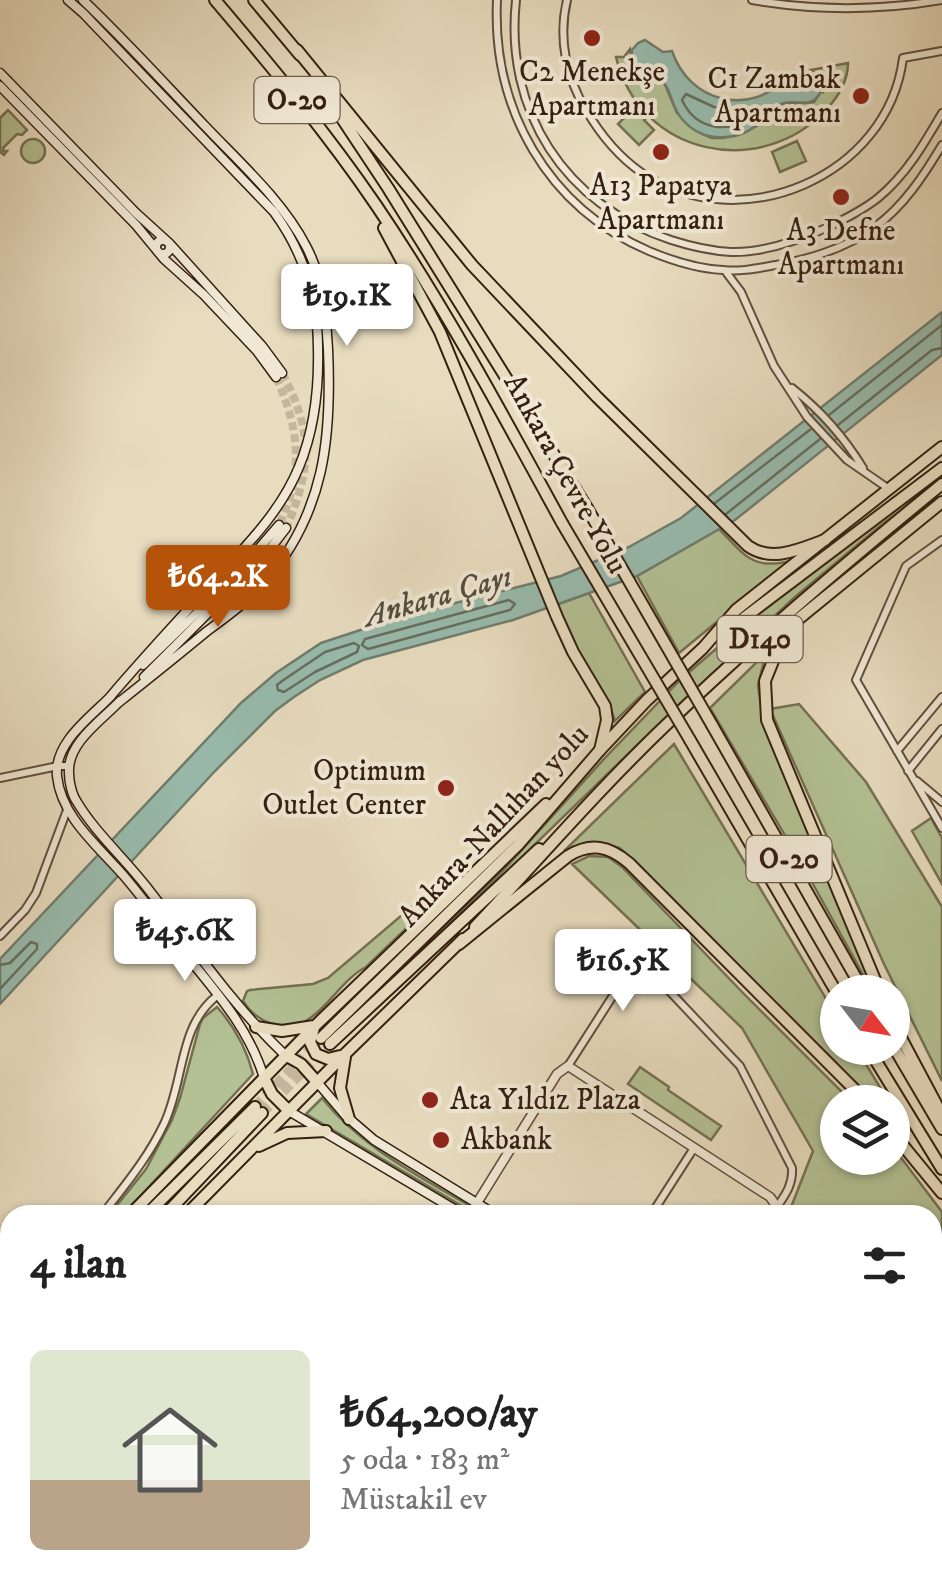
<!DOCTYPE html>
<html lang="tr">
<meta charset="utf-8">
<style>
:root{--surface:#fff;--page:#f2f2f2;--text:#222;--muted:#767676;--accent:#b45309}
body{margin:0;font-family:"IM FELL DW Pica",serif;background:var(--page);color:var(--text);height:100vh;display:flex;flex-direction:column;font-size:38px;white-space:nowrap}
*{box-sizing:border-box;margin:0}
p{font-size:32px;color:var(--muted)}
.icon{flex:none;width:55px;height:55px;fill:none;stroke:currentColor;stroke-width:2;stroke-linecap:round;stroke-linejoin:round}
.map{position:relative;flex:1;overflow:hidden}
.sheet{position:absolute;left:0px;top:1205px;width:942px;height:390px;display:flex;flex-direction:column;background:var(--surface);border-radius:30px 30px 0 0;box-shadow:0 2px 8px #0004}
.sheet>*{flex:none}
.needle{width:65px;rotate:121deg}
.tools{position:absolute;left:820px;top:975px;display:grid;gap:20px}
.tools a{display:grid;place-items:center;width:90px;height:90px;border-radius:50%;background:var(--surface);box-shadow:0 2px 8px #0004;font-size:50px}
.price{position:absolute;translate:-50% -85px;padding:0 22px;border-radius:10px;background:#fff;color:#222;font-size:32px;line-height:65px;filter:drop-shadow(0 2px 5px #0008)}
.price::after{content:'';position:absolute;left:50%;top:60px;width:30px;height:22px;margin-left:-15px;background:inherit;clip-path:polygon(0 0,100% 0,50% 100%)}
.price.current{background:var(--accent);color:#fff}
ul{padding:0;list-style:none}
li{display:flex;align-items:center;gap:30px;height:250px;padding:0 30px}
li span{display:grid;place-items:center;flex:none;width:280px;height:200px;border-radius:15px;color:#555}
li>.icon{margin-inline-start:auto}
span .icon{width:120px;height:120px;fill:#fffc;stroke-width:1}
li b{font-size:42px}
h2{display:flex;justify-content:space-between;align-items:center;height:120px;padding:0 30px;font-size:42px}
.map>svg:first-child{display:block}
.green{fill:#b3c194;stroke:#747052;stroke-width:2.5}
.water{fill:#98bcae;stroke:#707d6f;stroke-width:2.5}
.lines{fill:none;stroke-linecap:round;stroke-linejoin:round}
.shore{stroke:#666e5f;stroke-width:2.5}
.secondary-tunnel{stroke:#c4b69c;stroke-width:8;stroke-dasharray:8 4;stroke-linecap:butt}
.trunk-tunnel{stroke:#c4b69c;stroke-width:10;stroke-dasharray:10 5;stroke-linecap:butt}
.minor-casing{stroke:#614e3c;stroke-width:10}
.tertiary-casing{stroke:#614e3c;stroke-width:11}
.secondary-casing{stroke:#341f10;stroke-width:11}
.trunk-casing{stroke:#341f10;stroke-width:14}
.motorway-casing{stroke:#341f10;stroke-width:14}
.minor{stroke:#f0e8d5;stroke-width:6}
.tertiary{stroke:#f0e8d5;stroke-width:8}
.secondary{stroke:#f0e8d5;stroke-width:8}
.trunk{stroke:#e8dcbf;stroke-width:10}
.motorway{stroke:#e8dcbf;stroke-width:10}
.motorway-bridge-casing{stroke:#341f10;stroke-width:14;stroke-linecap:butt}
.motorway-bridge{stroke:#e8dcbf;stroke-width:10}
.poi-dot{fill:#8f2418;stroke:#f0e8d5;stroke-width:4}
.labels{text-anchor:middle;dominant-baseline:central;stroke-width:8;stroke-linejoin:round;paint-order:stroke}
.shield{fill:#f0e8d5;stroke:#6c5b4b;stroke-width:2.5}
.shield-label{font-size:28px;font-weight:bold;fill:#341f10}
.poi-label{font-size:30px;fill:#341f10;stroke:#f0e8d5}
.street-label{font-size:30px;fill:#341f10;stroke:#f0e8d5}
.water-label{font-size:32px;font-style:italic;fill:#524e3f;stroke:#f0e8d5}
</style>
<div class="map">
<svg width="942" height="1595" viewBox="0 0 942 1595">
<rect width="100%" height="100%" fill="#e8dcbf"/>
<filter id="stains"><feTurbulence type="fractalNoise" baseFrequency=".002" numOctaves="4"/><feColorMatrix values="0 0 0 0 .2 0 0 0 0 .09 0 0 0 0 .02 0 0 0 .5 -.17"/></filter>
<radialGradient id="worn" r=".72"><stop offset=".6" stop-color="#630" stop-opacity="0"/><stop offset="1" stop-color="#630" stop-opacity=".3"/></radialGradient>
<path class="green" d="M630,49L632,61L638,68L650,71L664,82L677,113L702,134L712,138H723L757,126L780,105L814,102L821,91L823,92C824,82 818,76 811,70L848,63C848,82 838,97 826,110C760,180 640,156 616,57H624Z
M636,106L647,117L644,120L654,130L639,145L618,124Z
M8,110L27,130L22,135L17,134L3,148V151H7L4,155L0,152V118Z
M21 151a12 12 0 1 1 24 0a12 12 0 1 1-24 0Z
M797,141L806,161L780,172L772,152Z
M942,475V479L879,527L795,597L659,724L329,1044L327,1042L500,874L603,760L680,680L739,629Z
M719,529C746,556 751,570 791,561L679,653L637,576Z
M589,593L645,692L615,721C608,696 594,679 581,657C571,640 564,622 556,605Z
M766,653L758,685L762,712L872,977L866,980L803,866L710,708Z
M799,704L866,782L942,907V1081L884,964L770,709Z
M674,744L837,1017L838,1048H856L889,1102H873L620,848L605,844L567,852L565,850Z
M931,818L942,838V884L912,831Z
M589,856L608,857L622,867L744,994L852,1102H838V1158H892L893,1147L942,1212V1459L932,1454V1215H788L813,1151L742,1028L572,864Z
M439,888L442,891L439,897L366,967C332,984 314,1043 267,1022C256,1017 249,1011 243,1001L247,991L250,990L313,984L328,978L429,892Z
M217,1007C235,1027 246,1047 253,1074L123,1215H109L146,1169L172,1120L180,1098L200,1024L203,1018Z
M640,1067L669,1087L668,1090L721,1126L711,1140L628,1084Z
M322,1098C364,1151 428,1180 485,1215H477L306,1114Z"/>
<path class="water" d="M645,40L663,52L672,51C689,102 750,118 787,77C797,81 806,73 816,79L821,91C812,111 797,98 781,104C771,108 766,118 758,124C736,143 701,142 682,119C671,107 672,90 661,79C649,65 630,74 632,50L638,43Z
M942,312V355L735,520L637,576L513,620L363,660L320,680L294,697L275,711L215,771L0,1004V959L241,703L276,673L321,643L397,618L561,576L629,547L681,518Z"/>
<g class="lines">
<path class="shore" d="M686,94L714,107L749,109L752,115C728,135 696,130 682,100Z
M829,415L942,325
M838,425L932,350L942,348
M715,503L811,429
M726,514L820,439
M509,600L515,604L510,610L368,649L362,645L365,639Z
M354,643L359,646L357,652L315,672L284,692L278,690L277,685L282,681L325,652Z
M0,965L10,963L31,942L37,944V949L0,989"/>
<path class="secondary-tunnel" d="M282,373C313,430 312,470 286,528
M276,377C300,431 304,471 279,525"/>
<path class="trunk-tunnel" d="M255,1107L317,1042
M262,1113L330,1044"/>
<defs>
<path id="minor" d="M497,0C492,109 547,207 649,251C673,261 697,269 723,270C741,272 758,268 776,265C811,259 846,248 875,227C904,206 924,175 942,145
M516,0C504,111 565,205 671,240C690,246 711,251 731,252C763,253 797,241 826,228C843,220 863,210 878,198C906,175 924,144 942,113
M567,0C558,38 566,77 586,110C600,134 619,157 642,173C740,239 888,177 903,58L942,51
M752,0C816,11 878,11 942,0
M726,272L741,292L774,366L807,417L847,460L889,489
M792,388C820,410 844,437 863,468
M942,540L906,566L856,680L942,828
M897,751L942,697
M908,771L942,729
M0,778L58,766H69
M917,781L942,802
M0,936L25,910L36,893L67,810
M634,963L659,980L740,1066L792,1168C793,1184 786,1194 777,1207
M568,1066L648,941
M102,1215C125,1185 148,1158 164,1124C185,1080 178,1025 218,995
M651,1215L694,1148
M0,1320L10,1310
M0,1331L10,1315
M444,1585L448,1595
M677,1585L681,1595"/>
<path id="tertiary" d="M477,1203L557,1074L568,1066L770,1197L777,1207L776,1215
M932,1584L942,1594
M546,1595L570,1585"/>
<path id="secondary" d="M68,0L83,13L274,212C304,253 318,297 318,348C319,389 315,428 299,467C280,513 245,547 212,583C178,621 143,658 110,697
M83,0C125,40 164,83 204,125C240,163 282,200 306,246C323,278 326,313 328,349C332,437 325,513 264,583C247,602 226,617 206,632C177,656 147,680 118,703
M0,73L136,213L169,243L262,346L282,373
M0,86L136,225L164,259L204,295L257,351L276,377
M156 247a7 7 0 1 1 14 0a7 7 0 1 1-14 0Z
M143,665L238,573L279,525
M144,677L263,558L286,528
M111,696C91,717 54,742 57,776C61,817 99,847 124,876C146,902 166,929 186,955C217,993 250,1030 264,1078
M120,701C101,721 67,743 69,773C69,782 72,795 77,802C95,832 123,857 145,885C190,942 232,1005 285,1055
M317,1082L346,1116L374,1140L496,1215
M289,1111L464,1215
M932,1463L942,1469
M932,1482L942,1487
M318,1585L323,1595
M333,1585L338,1595
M176,1595L199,1585
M204,1595L226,1585"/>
<path id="trunk" d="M720,636L942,468
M757,649L786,629L942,502
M475,927C538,860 598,790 665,726C753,641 847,562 942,484
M256,1027L282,1031L314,1026
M314,1028L310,1042L316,1054L328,1059L340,1056
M321,1038L518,845L600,750L647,700L703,648L736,610L942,447
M330,1044L539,849
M285,1055L301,1064L317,1082
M345,1057L340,1088L349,1119
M264,1078L272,1094L289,1111
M259,1146L287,1133L326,1131
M130,1215L315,1026L546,804
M146,1215L255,1107
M165,1215L262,1113
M186,1215L345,1054L463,939
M0,1361L10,1349
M0,1395L10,1385"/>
<path id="motorway" d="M215,0C271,66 327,133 376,205C445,307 503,415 562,523
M254,0L300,55
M297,50L472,265L597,397L748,546C772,563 800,549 825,540
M329,99L388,188L587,508
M384,228L440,332L557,617L573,652L605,706L607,720L600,750
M786,629L765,681L767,720L880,992
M712,725L864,992
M690,740L838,995
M459,944L568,856C591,842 609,846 629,863L867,1102
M892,1021L942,1115
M892,1044L942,1129
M868,1048L942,1169
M892,1132L942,1193"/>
</defs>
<use href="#minor" class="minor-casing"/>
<use href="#tertiary" class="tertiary-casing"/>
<use href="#secondary" class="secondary-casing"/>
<use href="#trunk" class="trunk-casing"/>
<use href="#motorway" class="motorway-casing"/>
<use href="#minor" class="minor"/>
<use href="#tertiary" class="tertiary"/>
<use href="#secondary" class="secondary"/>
<use href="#trunk" class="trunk"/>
<use href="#motorway" class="motorway"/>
<defs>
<path id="motorway-bridge" d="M587,508L712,725
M562,523L690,740"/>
</defs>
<use href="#motorway-bridge" class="motorway-bridge-casing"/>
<use href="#motorway-bridge" class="motorway-bridge"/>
</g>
<g class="poi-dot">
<circle cx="592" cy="38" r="10"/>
<circle cx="861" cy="96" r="10"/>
<circle cx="661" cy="152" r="10"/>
<circle cx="841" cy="197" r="10"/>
<circle cx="446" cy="788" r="10"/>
<circle cx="430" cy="1100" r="10"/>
<circle cx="441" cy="1140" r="10"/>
</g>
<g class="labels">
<g class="shield">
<rect x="254.5" y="77" width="85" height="46" rx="8"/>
<rect x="717.5" y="616" width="85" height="46" rx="8"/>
<rect x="746.5" y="836" width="85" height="46" rx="8"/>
</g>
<g class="shield-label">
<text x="297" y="100">O-20</text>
<text x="760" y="639">D140</text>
<text x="789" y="859">O-20</text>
</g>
<g class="poi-label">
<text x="592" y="72">C2 Menekşe<tspan x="592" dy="34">Apartmanı</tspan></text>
<text x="841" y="79" text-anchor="end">C1 Zambak<tspan x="841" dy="34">Apartmanı</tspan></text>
<text x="661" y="186">A13 Papatya<tspan x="661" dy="34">Apartmanı</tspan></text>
<text x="841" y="231">A3 Defne<tspan x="841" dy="34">Apartmanı</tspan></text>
<text x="426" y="771" text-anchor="end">Optimum<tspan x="426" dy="34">Outlet Center</tspan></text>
<text x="450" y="1100" text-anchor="start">Ata Yıldız Plaza</text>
<text x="461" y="1140" text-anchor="start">Akbank</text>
</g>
<g class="street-label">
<text transform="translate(565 474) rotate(61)">Ankara Çevre Yolu</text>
<text transform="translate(494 826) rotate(-47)">Ankara-Nallıhan yolu</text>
</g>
<g class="water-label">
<text transform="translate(438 597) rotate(-16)">Ankara Çayı</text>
</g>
</g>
<rect width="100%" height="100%" filter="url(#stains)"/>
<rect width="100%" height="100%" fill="url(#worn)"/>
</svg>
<div class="tools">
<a><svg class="needle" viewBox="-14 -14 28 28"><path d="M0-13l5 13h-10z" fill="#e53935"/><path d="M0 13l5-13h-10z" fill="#767676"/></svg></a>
<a><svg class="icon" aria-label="layers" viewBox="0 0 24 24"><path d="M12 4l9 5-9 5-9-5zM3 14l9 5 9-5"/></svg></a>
</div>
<b class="price" style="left:347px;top:349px">₺19.1K</b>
<b class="price current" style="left:218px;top:630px">₺64.2K</b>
<b class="price" style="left:185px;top:984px">₺45.6K</b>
<b class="price" style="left:623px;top:1014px">₺16.5K</b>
<section class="sheet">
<h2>4 ilan<svg class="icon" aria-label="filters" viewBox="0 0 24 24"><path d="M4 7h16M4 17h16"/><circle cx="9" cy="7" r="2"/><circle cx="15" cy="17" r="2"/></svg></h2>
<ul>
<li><span style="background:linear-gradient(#dfe7d0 65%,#b9a48a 0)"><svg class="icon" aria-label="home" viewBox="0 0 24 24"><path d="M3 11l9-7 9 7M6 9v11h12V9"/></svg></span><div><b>₺64,200/ay</b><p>5 oda · 183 m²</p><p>Müstakil ev</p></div></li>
</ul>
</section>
</div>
